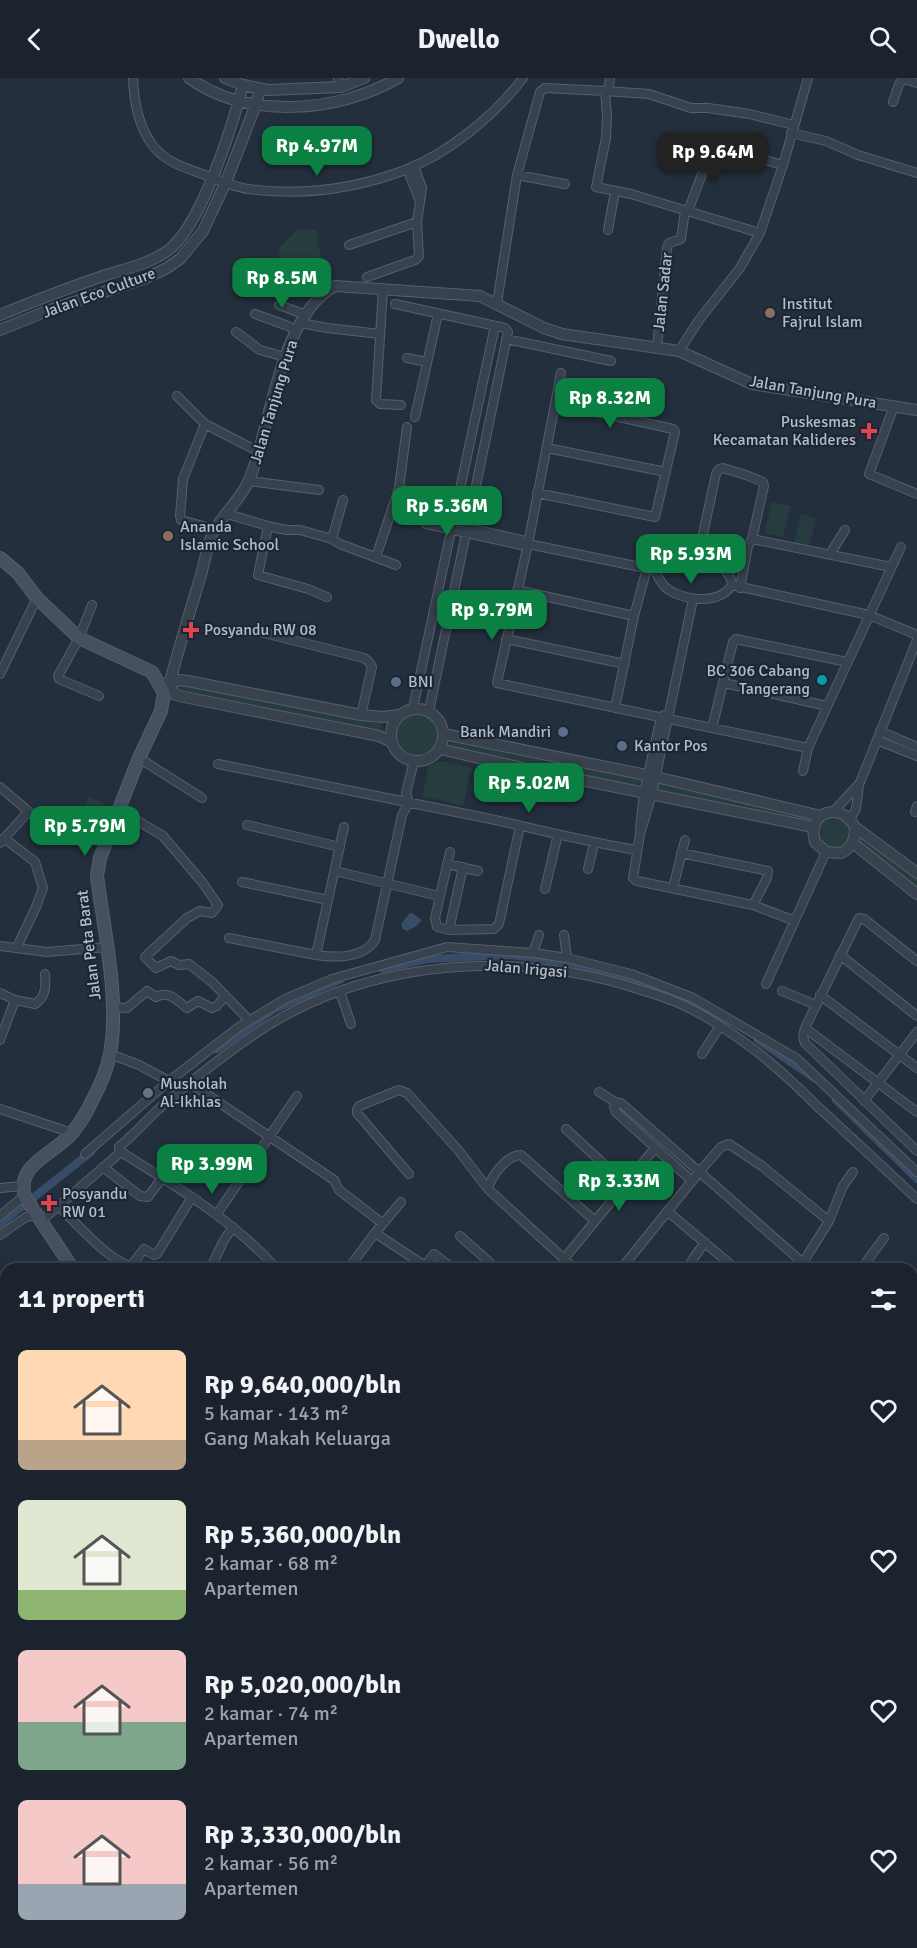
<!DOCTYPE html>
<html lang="id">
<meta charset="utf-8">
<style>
:root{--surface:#1b232e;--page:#242b36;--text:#f1f3f6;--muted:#a0a4aa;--line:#39404a;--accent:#0b8043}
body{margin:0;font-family:Signika,sans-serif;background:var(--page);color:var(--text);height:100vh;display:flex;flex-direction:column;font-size:22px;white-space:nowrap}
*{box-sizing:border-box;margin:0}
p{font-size:20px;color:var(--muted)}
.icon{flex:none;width:33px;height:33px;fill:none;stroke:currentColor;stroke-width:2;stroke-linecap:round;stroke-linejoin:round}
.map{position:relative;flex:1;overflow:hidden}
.drawer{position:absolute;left:0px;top:1185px;width:918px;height:686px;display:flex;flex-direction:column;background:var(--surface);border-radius:18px 18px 0 0;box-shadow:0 3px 15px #0003,0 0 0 2px var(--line)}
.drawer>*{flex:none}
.price{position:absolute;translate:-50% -51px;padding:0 14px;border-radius:12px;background:var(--accent);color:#fff;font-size:20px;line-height:39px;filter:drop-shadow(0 2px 3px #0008)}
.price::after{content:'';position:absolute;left:50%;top:36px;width:18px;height:14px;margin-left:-9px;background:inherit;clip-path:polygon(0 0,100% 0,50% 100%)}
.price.active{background:#222;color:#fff}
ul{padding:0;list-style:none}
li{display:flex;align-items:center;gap:18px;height:150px;padding:0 18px}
li span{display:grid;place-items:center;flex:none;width:168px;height:120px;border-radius:9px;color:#555}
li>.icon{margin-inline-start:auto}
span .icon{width:72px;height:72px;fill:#fffc;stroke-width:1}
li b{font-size:26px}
h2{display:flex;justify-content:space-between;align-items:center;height:72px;padding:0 18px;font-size:26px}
header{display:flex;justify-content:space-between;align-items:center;height:78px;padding:0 18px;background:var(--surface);font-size:27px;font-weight:700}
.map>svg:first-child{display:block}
.green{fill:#263c3f}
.water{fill:#394c67}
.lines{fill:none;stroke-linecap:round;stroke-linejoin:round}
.canal{stroke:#394c67;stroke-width:8}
.pedestrian-casing{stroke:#565f6c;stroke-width:8}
.minor-casing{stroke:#565f6c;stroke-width:10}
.tertiary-casing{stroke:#565f6c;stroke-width:12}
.secondary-casing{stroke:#565f6c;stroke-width:14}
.pedestrian{stroke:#38414e;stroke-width:6}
.minor{stroke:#38414e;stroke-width:8}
.tertiary{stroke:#38414e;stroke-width:10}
.secondary{stroke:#465061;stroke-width:12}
.education-dot{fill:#8d6e63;stroke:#1d2633;stroke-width:2}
.health-dot{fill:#e0444e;stroke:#1d2633;stroke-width:2}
.culture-dot{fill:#0f9aa8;stroke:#1d2633;stroke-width:2}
.service-dot{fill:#5c6f8a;stroke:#1d2633;stroke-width:2}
.worship-dot{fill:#6b7280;stroke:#1d2633;stroke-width:2}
.labels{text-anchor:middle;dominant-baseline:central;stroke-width:4.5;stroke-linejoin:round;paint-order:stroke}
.street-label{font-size:16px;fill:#b4bcc9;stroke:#1d2633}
.poi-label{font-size:16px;fill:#b4bcc9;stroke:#1d2633;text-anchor:start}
</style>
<header><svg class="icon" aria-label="back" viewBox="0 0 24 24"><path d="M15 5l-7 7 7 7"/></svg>Dwello<svg class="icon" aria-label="search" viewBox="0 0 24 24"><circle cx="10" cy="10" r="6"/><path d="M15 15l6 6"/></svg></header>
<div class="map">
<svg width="917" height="1870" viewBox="0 0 917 1870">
<rect width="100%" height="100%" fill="#242f3e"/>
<path class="green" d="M298,151L316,152L325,206L321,207L275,193L280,169Z
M772,424L791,428L783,459L764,455Z
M801,436L816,440L809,469L794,465Z
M188,603L383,639L379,658L184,619L169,607Z
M391 657a26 26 0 1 1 52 0a26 26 0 1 1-52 0Z
M452,657L639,700L642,705L637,707L636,713L448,673Z
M442,683L471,690L463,728L422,718L429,687Z
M656,699L800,732L834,733L917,795V816L853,765L846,772L826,774L813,750L652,716Z
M88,719L105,725L95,757L78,751Z"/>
<path class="water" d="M412,835L422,842L415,849L407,853L403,851L401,846L409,836Z"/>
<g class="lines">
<path class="canal" d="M383,891L427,881L512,877L572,885L667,915L713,935
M758,962L814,1000
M217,971L273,932L341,901
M836,1022L917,1101
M0,1146L91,1074"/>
<defs>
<path id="pedestrian" d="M711,1864L726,1870"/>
<path id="minor" d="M133,0C134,24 138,49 154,69C167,85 186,90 205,97C218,102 234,109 248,111C302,118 355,111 405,92C449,75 495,37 523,0
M338,0L341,9
M893,24L899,6L904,1L917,5
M791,55L826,63L858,77L917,95
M709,66L783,87
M407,91L419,121
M517,97L565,106
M688,133L713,67
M608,152L615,113
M760,155L631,116L596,109L606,60L607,38L605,13L649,16L691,30H708L749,36L794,47
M349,167L417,144
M367,199L415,182L419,178L417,144L422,110L414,88
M383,211L376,322L380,326L401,327
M497,225L517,97L540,14L545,10L605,13L609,9L610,0
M395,226L505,250L508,254L429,633
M279,227L306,237
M255,236L288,248L296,253
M301,245L327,250L380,256
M236,254L260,272L285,279
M506,261L611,283
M657,269L667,170L669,165L681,161L685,133
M679,273L699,242L740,190L760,155L783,87L808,0
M407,280L427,284
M561,295L528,466L497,605L808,670
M177,318L205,346L259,374
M894,328L869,396L917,416
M415,339L438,236
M205,346L183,401L180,438L181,442L207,449L213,454
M547,370L666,394
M249,403L319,412
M537,415L655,439L675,354L673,351L556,325
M227,436L268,448L286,452H300L332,461L340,466L396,487
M423,442L426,446L521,467L528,466L655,492
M268,448L258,497L308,511L327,519
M465,449L522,462L528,466
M332,461L343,422
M752,461L891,489
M830,476L845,452
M672,478C692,478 729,481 732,507C719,528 680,523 664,508C660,503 657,497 655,492L660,484Z
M376,479L399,410L407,349
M698,479L716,396L719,391L723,390L746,397L763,404L764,408L752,461L748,468L740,510
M732,507L869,537L917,557
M517,512L634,538
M693,521L652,716L640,756L633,800L637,803L753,827L795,843
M92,527L79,560L58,598L59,601L99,618
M256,553L364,580L369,584L372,589L361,637
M506,561L625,586
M0,596L37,520
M724,605L827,628
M413,630L495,248
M615,630L634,538L647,490
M712,650L733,564L736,561L847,584
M880,653L917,669
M877,662L917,678
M139,680L202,720
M218,686C306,704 393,721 481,739C533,750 585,764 637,772
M803,693L808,670L901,469
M0,709L41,744L105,764
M118,731L163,758L202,804L218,827L212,835L200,833L187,840L145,879L156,890L171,883L179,887L189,886L212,904L246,939L247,943
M834,733L858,707
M915,734L917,728
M850,741L856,731L859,707L917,562
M247,747L340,769
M640,750L644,715L661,639L664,637
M4,760L35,784L43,810L36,829L17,869
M0,765L28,734
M450,774L435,840L437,849L449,852L494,851L499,846L520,748
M681,775L768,793L767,800L753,827
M447,786L478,793
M588,791L594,766
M335,793L439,818
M242,804L328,822
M673,810L685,762
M545,811L558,756
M449,852L463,789
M564,857L567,880
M229,860L316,877L344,749
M0,868L47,874L107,869
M533,875L539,857
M316,877C336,880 363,880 375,862L402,737L409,724L406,715L414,683
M840,877L917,938
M917,883L864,841L859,840L805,950L803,959L805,965L917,1073
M766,906L826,774
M782,913L816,927
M340,914L351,946
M0,915L15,922L35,926C46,919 46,908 45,896
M820,917L917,990
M113,929L127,930L147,913L156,919C169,912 176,922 187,930L198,923L212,930L217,928L225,918
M805,950L917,1034
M0,962L15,922
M110,976L139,987L169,1003
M702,976L720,948
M190,1005L334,1102L339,1112L382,1145
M599,1014L617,1025H621L803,1185L812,1191
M864,1023L917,954
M617,1025L614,1029L616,1034L692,1103
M0,1031L72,1055
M566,1051L625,1106
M121,1074L119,1072V1069C135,1056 148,1040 163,1027C196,999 231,971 267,948C377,880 520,872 641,912C657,917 674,922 689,930C710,940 730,954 748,967C773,985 796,1007 818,1029C851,1059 884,1090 917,1121
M121,1074C177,1109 233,1142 277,1191
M85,1076L169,1003L239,949L285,921L332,901L447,869L533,875L567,880L631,896L693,920L796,980L917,1094
M103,1089L140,1118L148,1119L162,1100
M409,1096L357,1035V1032L359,1028L399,1012L407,1015L459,1073L488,1111L575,1191
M0,1110L22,1108
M488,1111C491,1098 507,1077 521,1077L595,1143
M58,1128C77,1145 107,1182 131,1188L144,1171L154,1177L157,1176L192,1119
M667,1133L736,1191
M217,1136L297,1018
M0,1138L24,1118
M40,1144L121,1074
M375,1155L422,1186L427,1185L434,1176L454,1191
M0,1157L26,1139L36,1137
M460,1158L497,1191
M564,1181L655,1070
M213,1191L212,1187L224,1162L233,1149
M348,1191L375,1155L401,1124
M621,1191L700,1093L721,1069L729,1066L762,1088L829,1143
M686,1191L705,1164
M799,1191L829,1143L843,1108L853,1094
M861,1191L884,1160
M912,1216L917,1208
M0,1298L6,1301
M912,1314L917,1305
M912,1348L917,1351
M912,1408L917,1411
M912,1465L917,1468
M912,1475L917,1478
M913,1537L917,1540
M0,1554L6,1558
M0,1590L6,1583
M912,1597L917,1600
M912,1629L917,1620
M0,1634L6,1626
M0,1700L6,1704
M912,1721L917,1720
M0,1756L6,1760
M912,1794L917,1797
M0,1812L6,1816
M912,1843L917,1835
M69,1864L79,1870
M217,1864L225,1870
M291,1864L297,1870
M698,1864L706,1870
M131,1865L138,1870
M237,1870L242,1864
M305,1870L309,1864
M608,1870L612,1864
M745,1870L747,1864
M774,1870L776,1864
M832,1870L835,1864
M895,1870L898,1864
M911,1870L917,1861"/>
<path id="tertiary" d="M189,0C248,42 338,35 398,0
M225,0L243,7L268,12L341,9L364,0
M0,237C34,223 68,210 103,198C125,191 153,185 171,170C203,142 232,49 243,7
M0,252L47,233L146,200L167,190L180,181L203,153L226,104L256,26L260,11
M165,606L169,607L178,602L188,603L361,637L383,639L399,637
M169,607C179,570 190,533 201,497C205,483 207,465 214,453C224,435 242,420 250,400C272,344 279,239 335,208L480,218L544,250L562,256L679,273L752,306L917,332
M169,607L175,617L184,619L379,658L392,664
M391 657a26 26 0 1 1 52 0a26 26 0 1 1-52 0Z
M444,656L656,699L821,738
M440,671L527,691L813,749
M855,749C855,761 853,769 841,775L826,774L815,764C806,734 840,722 855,749L917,795
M853,765L917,816
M0,1773L6,1764"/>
<path id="secondary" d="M0,480L18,495L37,520L79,560L152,594L164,615L161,633L139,680L100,780L97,798C104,853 120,921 110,976C107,992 100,1008 92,1023C87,1034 80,1045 73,1054C55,1076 15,1086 25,1119L73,1191
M6,1323C0,1346 0,1379 6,1404
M435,1864L441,1870"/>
</defs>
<use href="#pedestrian" class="pedestrian-casing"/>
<use href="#minor" class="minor-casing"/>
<use href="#tertiary" class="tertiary-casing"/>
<use href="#secondary" class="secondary-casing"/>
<use href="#pedestrian" class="pedestrian"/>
<use href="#minor" class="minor"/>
<use href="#tertiary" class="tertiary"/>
<use href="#secondary" class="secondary"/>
</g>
<g class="education-dot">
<circle cx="770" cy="235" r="6"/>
<circle cx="168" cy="458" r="6"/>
</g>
<g class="health-dot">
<path d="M866 344h6v6h6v6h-6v6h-6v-6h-6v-6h6z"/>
<path d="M188 543h6v6h6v6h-6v6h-6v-6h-6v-6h6z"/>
<path d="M46 1116h6v6h6v6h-6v6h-6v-6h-6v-6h6z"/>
</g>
<circle class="culture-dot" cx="822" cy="602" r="6"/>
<g class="service-dot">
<circle cx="396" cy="604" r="6"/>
<circle cx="563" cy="654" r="6"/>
<circle cx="622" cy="668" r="6"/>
</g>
<circle class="worship-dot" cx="148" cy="1015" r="6"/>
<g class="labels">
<g class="street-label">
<text transform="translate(663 214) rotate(-84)">Jalan Sadar</text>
<text transform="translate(99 215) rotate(-20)">Jalan Eco Culture</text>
<text transform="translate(813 314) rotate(10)">Jalan Tanjung Pura</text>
<text transform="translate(274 324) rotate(-73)">Jalan Tanjung Pura</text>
<text transform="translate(89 867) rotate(-97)">Jalan Peta Barat</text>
<text transform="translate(526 891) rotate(5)">Jalan Irigasi</text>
</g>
<g class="poi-label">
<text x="782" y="226">Institut<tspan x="782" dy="18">Fajrul Islam</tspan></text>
<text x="856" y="344" text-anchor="end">Puskesmas<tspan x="856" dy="18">Kecamatan Kalideres</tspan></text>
<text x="180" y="449">Ananda<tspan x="180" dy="18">Islamic School</tspan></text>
<text x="204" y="552">Posyandu RW 08</text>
<text x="810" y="593" text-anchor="end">BC 306 Cabang<tspan x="810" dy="18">Tangerang</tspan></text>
<text x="408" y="604">BNI</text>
<text x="551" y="654" text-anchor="end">Bank Mandiri</text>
<text x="634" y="668">Kantor Pos</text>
<text x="160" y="1006">Musholah<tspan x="160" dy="18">Al-Ikhlas</tspan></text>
<text x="62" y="1116">Posyandu<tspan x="62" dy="18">RW 01</tspan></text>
</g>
</g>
</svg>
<b class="price" style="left:317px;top:99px">Rp 4.97M</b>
<b class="price active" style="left:713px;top:105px">Rp 9.64M</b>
<b class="price" style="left:282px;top:231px">Rp 8.5M</b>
<b class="price" style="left:610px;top:351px">Rp 8.32M</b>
<b class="price" style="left:447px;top:459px">Rp 5.36M</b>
<b class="price" style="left:691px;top:507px">Rp 5.93M</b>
<b class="price" style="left:492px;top:563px">Rp 9.79M</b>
<b class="price" style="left:529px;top:736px">Rp 5.02M</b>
<b class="price" style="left:85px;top:779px">Rp 5.79M</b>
<b class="price" style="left:212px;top:1117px">Rp 3.99M</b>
<b class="price" style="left:619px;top:1134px">Rp 3.33M</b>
<section class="drawer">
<h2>11 properti<svg class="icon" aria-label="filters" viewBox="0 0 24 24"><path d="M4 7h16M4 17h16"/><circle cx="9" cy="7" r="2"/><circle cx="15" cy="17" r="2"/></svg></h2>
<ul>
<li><span style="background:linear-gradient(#ffd9b3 75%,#b9a48a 0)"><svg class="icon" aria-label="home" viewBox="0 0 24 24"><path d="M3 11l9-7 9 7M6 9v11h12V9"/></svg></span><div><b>Rp 9,640,000/bln</b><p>5 kamar · 143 m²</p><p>Gang Makah Keluarga</p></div><svg class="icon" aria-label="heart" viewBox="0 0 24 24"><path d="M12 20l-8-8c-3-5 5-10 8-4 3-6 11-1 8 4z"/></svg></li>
<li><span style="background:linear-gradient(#dfe7d0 75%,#8fb573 0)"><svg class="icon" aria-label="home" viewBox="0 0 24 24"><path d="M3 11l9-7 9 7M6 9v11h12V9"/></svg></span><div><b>Rp 5,360,000/bln</b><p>2 kamar · 68 m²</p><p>Apartemen</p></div><svg class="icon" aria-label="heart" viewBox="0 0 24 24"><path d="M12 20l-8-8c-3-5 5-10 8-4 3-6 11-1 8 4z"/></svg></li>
<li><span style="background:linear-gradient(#f6c9c9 60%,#7fa58c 0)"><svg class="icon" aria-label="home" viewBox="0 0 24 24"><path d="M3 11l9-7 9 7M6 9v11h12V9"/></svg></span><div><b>Rp 5,020,000/bln</b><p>2 kamar · 74 m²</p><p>Apartemen</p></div><svg class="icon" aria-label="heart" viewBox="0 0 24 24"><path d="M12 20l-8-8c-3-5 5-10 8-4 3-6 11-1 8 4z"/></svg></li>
<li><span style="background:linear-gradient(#f6c9c9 70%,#9aa5b1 0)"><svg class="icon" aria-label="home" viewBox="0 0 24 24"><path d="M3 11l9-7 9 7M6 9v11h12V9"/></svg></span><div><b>Rp 3,330,000/bln</b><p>2 kamar · 56 m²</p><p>Apartemen</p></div><svg class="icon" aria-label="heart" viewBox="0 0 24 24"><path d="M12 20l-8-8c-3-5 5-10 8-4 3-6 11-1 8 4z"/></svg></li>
</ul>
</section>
</div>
